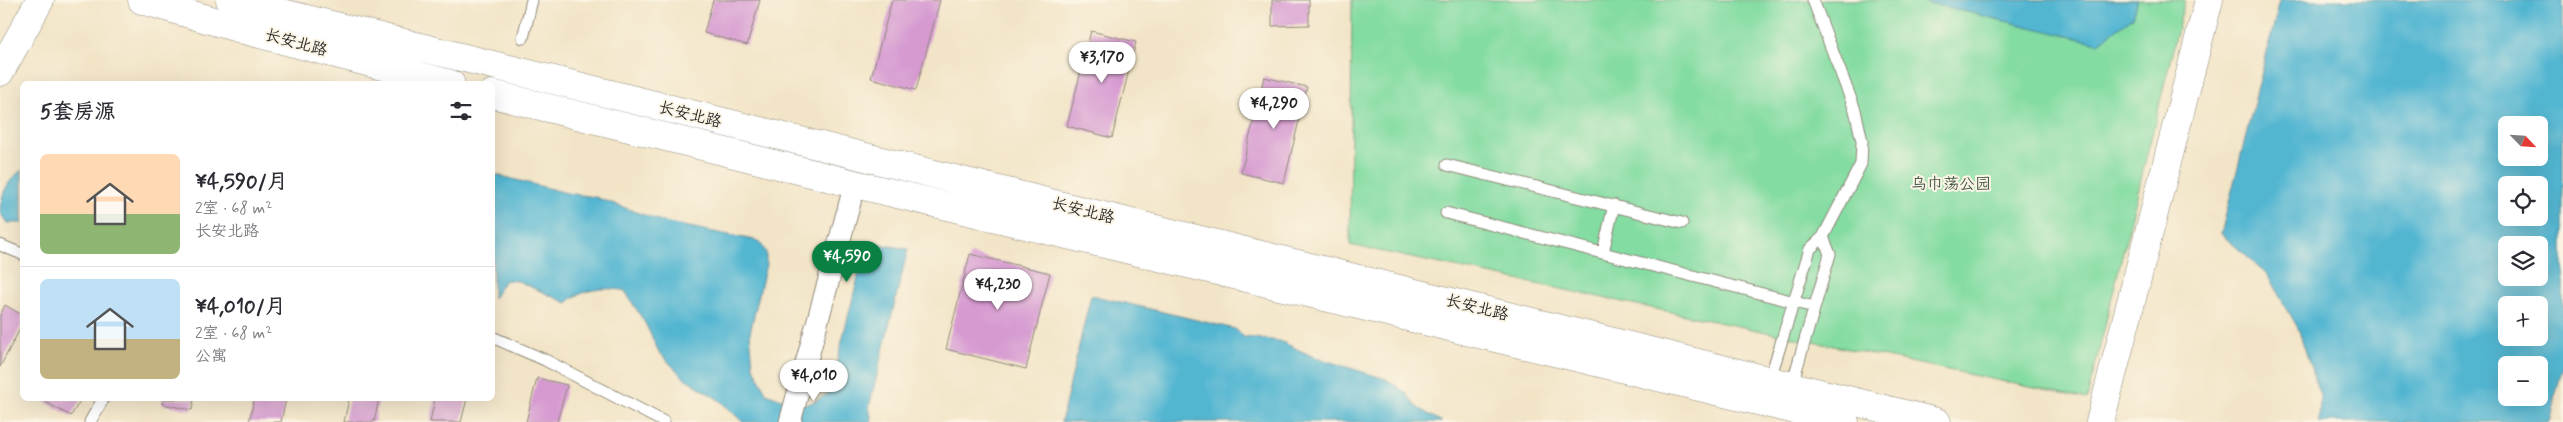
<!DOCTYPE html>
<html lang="zh">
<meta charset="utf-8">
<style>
:root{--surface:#fff;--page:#f7f7f7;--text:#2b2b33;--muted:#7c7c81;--line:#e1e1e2;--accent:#0b8043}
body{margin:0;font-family:Mynerve,"LXGW WenKai TC",sans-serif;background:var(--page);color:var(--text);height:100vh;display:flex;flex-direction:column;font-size:19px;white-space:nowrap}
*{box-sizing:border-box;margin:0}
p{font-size:16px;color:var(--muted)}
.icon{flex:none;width:28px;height:28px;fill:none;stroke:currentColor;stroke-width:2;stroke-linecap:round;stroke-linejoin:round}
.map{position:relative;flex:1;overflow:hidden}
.sheet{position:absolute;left:20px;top:81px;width:475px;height:320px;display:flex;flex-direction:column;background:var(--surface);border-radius:8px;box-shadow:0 5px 20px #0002}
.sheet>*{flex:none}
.needle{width:32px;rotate:115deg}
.buttons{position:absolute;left:2498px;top:116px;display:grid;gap:10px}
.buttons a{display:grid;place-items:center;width:50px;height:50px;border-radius:8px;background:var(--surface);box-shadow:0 5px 20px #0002;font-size:25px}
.price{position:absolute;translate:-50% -42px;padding:0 11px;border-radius:18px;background:#fff;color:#222;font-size:16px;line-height:32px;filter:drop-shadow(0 1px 2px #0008)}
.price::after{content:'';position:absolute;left:50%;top:30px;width:15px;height:11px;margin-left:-8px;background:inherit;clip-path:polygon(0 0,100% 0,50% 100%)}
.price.current{background:var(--accent);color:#fff}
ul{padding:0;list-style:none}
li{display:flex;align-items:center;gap:15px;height:125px;padding:0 20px}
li+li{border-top:1px solid var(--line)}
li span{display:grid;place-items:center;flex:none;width:140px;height:100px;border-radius:8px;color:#555}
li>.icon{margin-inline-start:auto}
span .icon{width:60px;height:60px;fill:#fffc;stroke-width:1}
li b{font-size:21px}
h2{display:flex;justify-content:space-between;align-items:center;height:60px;padding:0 20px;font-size:21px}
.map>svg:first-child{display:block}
.green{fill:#83dca2;stroke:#578466}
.water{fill:#52b6d1;stroke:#3e707e;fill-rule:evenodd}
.building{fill:#d69ad1}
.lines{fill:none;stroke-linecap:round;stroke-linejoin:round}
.service-casing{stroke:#8e8878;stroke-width:13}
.minor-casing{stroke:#8e8878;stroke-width:23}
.tertiary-casing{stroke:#8e8878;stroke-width:29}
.secondary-casing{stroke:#8e8878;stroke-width:29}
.primary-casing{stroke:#8e8878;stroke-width:29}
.service{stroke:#fff;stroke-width:11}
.minor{stroke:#fff;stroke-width:21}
.tertiary{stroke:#fff;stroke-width:28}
.secondary{stroke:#fff;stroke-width:28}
.primary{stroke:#fff;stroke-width:28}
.labels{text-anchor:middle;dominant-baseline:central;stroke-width:4;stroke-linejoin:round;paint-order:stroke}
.street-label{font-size:16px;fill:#2b2b2b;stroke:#fcf5e5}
.park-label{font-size:16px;fill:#415749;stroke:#fcf5e5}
</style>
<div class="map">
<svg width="2563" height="422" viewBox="0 0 2563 422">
<rect width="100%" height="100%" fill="#fcf5e5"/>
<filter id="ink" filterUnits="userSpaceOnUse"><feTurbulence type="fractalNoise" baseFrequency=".02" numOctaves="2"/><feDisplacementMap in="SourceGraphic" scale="10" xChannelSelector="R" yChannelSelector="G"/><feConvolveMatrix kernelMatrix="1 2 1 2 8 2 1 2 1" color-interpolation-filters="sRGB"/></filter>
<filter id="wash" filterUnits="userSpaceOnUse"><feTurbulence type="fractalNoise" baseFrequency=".0096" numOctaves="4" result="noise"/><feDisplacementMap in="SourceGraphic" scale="20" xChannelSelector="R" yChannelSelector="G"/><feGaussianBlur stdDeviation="1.12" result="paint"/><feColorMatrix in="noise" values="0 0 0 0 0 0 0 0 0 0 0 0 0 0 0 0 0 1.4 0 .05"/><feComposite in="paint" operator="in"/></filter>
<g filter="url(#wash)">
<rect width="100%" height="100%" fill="#f2e4c6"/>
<path class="green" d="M1352,0H2185L2087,399L1350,245Z"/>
<path class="water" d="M1916,0H2138L2133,17L2098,43Z
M2280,0H2563V365L2549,422H2319L2320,396L2298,328L2266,273L2221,234ZM2506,125H2539V158H2506ZM2506,185H2539V218H2506ZM2506,245H2539V278H2506ZM2506,305H2539V338H2506ZM2506,365H2539V398H2506Z
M22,170V223H7L0,213C0,196 8,179 22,170Z
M493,174L567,193L595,197L664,222L759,241L766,252V264L750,333L753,365L766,393C795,403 803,413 829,392L867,242L908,249L869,407L872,422H743L719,400L683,377L659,352L645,323L625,291C608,286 580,289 567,303L518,281L505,280L493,298Z
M1091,295L1235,329L1244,337L1280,341L1314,357L1386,379L1405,392L1418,408L1442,422H1061Z"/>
<g id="blocks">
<path class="building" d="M713,0H760L747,45L704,33Z
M892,0H940L916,90L871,78Z
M1272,0H1309V25L1272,26Z
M1091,31L1136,42L1112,138L1067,126Z
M1264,77L1307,87L1284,183L1241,173Z
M970,254L1050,273L1026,369L946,349Z
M5,305L22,315V325L0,367V315Z
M537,378L567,385L557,422H526Z
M46,399H81L71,416L45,402Z
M163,399H194L192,410L162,404Z
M254,399H286L281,422H249Z
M349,399H379L374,422H344Z
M435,399H467L461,422H430Z"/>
</g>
</g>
<g filter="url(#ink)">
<use href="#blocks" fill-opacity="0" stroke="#8e8878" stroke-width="1"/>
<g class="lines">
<defs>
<path id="service" d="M1813,0L1855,110L1862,141L1861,164L1823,237
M523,38L532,0
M1447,165L1682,223
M1446,213L1814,307
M0,245L22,254
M1603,252L1614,205
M492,337L545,360L664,422
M1769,382L1810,249L1823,237L1830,254L1791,388
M90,422L103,399"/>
<path id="minor" d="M790,422L855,184"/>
<path id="tertiary" d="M0,72L40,0"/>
<path id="secondary" d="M2100,422L2209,0"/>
<path id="primary" d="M142,0L248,31L451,84
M230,0L1937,422
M492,94L855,184L1845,422"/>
</defs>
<use href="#service" class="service-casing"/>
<use href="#minor" class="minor-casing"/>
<use href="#tertiary" class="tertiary-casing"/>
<use href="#secondary" class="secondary-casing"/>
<use href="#primary" class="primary-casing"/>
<use href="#service" class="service"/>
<use href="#minor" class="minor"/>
<use href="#tertiary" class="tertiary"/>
<use href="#secondary" class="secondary"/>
<use href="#primary" class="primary"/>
</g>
</g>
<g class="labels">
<g class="street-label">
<text transform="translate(296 43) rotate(15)">长安北路</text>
<text transform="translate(690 115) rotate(14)">长安北路</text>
<text transform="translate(1083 211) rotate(14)">长安北路</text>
<text transform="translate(1477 308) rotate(14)">长安北路</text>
</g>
<g class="park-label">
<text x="1951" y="184">乌巾荡公园</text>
</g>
</g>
</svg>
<div class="buttons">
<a><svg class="needle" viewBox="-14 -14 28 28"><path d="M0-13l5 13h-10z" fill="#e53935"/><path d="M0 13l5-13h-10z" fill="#7c7c81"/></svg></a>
<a><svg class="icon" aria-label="locate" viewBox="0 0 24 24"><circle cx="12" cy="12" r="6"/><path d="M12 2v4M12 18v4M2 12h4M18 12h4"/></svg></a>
<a><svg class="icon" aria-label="layers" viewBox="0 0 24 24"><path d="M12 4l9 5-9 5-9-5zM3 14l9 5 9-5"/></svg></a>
<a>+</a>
<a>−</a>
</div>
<b class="price" style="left:1102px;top:84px">¥3,170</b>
<b class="price" style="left:1274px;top:130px">¥4,290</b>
<b class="price current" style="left:847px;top:283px">¥4,590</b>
<b class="price" style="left:998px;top:311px">¥4,230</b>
<b class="price" style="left:814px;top:402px">¥4,010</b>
<section class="sheet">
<h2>5套房源<svg class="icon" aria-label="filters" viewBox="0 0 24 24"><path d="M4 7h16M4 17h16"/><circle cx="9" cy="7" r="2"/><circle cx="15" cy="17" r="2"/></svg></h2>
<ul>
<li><span style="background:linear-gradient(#ffd9b3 60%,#8fb573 0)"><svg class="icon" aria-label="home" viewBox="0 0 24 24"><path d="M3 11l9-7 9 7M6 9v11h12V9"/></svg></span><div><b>¥4,590/月</b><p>2室 · 68 m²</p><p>长安北路</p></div></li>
<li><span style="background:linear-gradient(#bfe0f5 60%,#c2b280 0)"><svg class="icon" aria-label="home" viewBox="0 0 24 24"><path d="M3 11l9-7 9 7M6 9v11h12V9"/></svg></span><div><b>¥4,010/月</b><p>2室 · 68 m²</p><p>公寓</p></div></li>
</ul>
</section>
</div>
